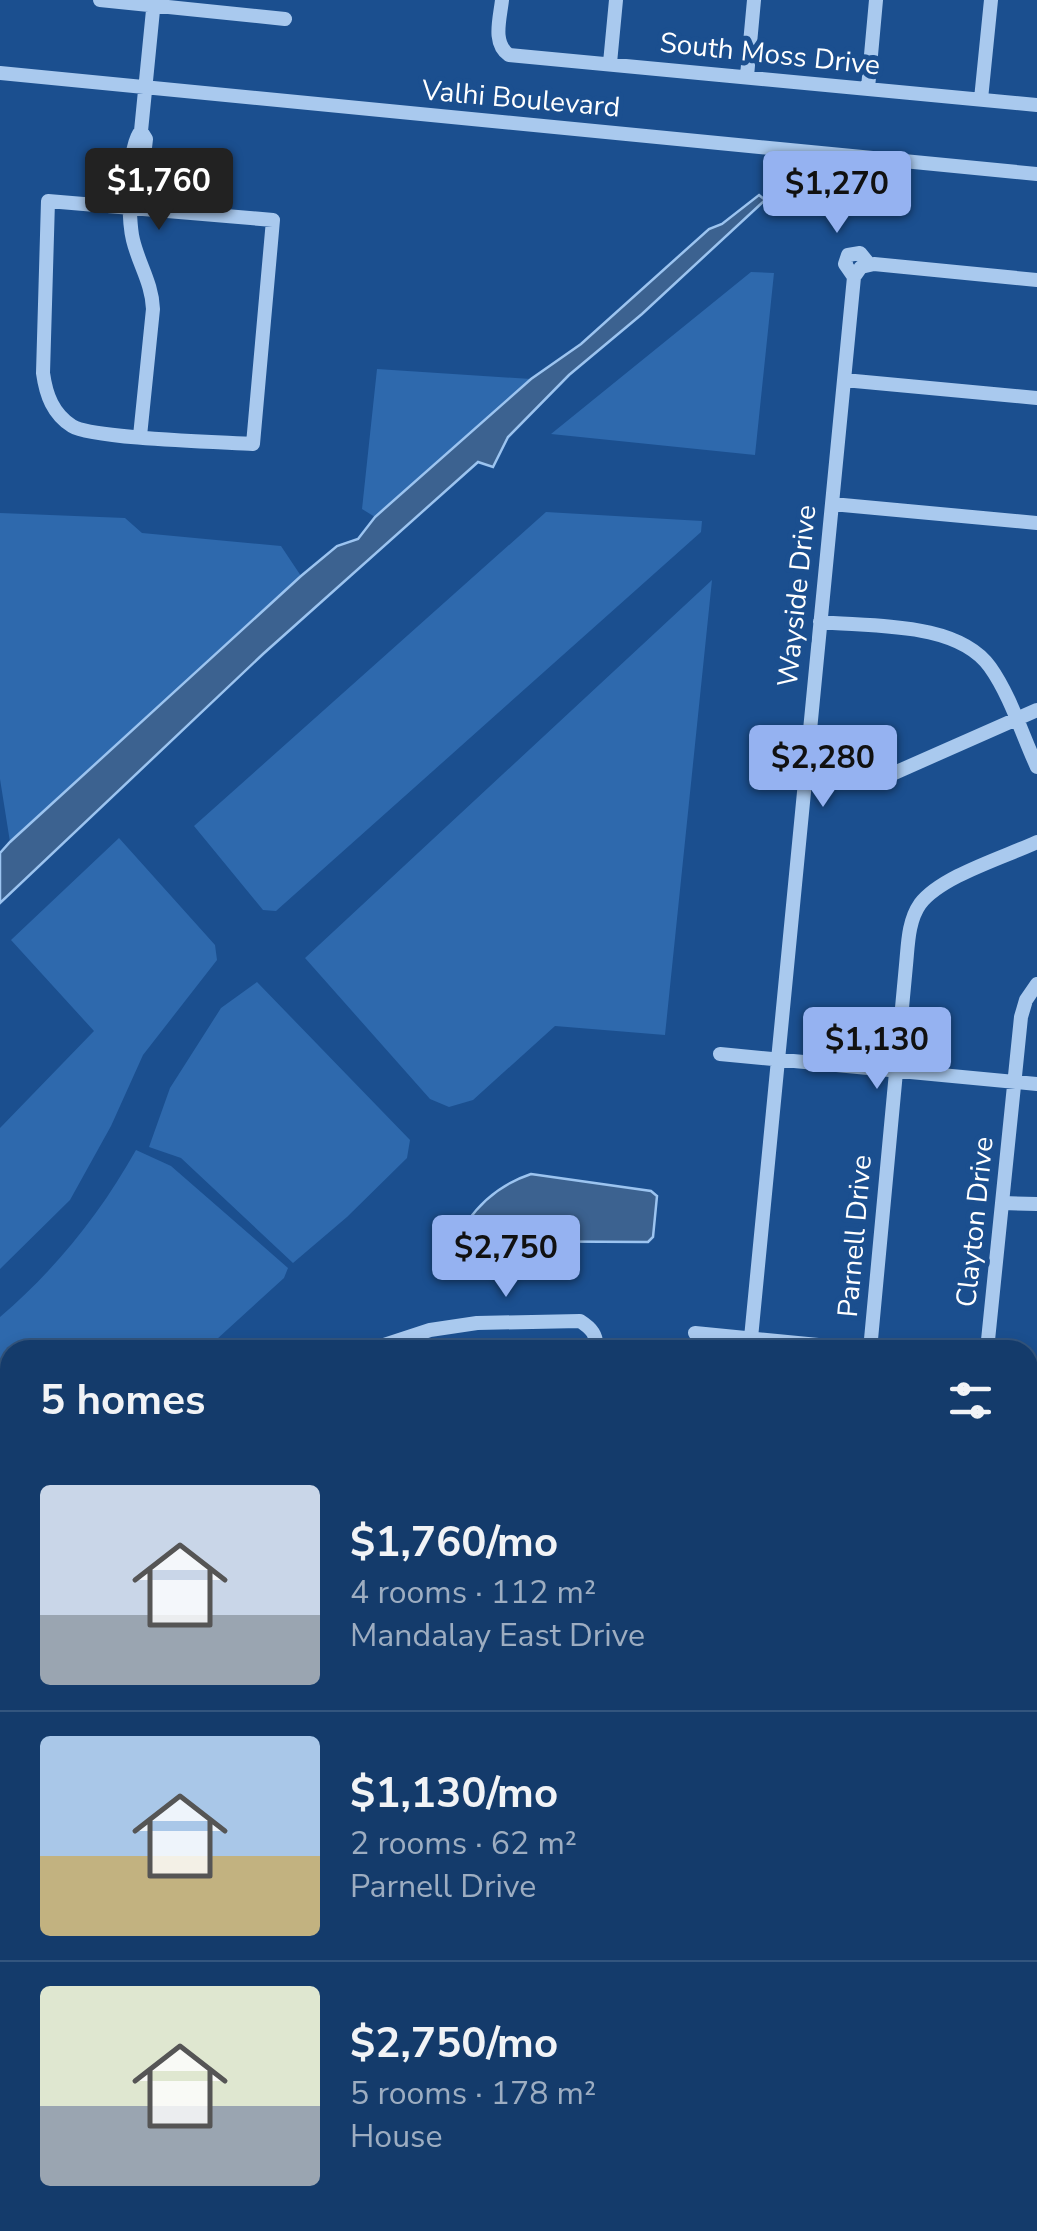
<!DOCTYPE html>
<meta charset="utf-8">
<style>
:root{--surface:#143b6b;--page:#214673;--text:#f1f3f6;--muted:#9dadc1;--line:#33557e;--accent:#95b2f1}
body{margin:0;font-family:"Nunito Sans",sans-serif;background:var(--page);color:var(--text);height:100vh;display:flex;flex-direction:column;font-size:38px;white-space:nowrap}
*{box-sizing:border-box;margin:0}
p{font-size:32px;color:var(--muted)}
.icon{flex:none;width:55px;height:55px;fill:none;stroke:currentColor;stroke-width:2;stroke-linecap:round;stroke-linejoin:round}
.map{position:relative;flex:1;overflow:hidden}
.panel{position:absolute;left:0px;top:1340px;width:1038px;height:892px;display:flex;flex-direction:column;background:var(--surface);border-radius:30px 30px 0 0;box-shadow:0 5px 15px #0003,0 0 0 2px var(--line)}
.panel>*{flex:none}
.price{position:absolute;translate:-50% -85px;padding:0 22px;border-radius:10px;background:var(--accent);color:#111;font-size:32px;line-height:65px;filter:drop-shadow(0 2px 5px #0008)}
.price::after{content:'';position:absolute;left:50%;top:60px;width:30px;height:22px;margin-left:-15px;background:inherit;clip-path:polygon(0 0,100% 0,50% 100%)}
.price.selected{background:#222;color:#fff}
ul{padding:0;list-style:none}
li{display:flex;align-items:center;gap:30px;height:250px;padding:0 40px}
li+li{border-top:2px solid var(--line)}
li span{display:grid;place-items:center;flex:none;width:280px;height:200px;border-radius:10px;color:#555}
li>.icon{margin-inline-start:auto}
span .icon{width:120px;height:120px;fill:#fffc;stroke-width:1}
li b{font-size:42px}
h2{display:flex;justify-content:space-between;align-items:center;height:120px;padding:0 40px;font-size:42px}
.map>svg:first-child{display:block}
.green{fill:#2e69ad}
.water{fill:#3c6290;stroke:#9cc4f0;stroke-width:2.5}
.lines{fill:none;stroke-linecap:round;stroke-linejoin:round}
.minor{stroke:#a9c9ee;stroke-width:14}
.major{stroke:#f0f6ff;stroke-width:18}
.labels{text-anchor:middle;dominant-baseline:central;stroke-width:10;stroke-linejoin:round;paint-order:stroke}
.street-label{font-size:28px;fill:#fff;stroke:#1b4f8f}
</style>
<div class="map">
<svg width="1037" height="2231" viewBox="0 0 1037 2231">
<rect width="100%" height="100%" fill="#1b4f8f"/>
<path class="green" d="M751,272L774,273L755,455L551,434Z
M377,369L531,379L375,517L362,509Z
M546,512L702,521L701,532L276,911L263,910L194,826Z
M0,513L125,518L142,533L281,546L301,576L10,842L0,779Z
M712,580L665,1035L555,1026L473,1100L449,1107L430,1099L305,958Z
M119,838L215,945L217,960L143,1055L111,1126L70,1200L0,1269V1128L94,1031L11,940Z
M257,982L410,1140L407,1158L347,1217L293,1263L181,1158L149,1147L170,1088L221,1008Z
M136,1150L171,1166L288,1268L284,1278L205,1350H10V1409L0,1398V1317C56,1269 100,1214 136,1150Z"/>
<path class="water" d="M759,195L765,200L642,314L569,375L508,437L493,467L478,462L263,654L0,903V853L10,842L301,576L337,546L358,539L375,517L531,379L581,344L709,229L722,224Z
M531,1174L651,1191L657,1196L653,1237L648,1242L477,1241L470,1234L467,1222C483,1199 504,1183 531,1174Z"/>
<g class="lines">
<path class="minor" d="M100,0L285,19
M502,0C500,19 492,43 509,55L1037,105
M610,63L616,0
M0,73L1037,174
M747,76L754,0
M868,88L876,0
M981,99L991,0
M48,201L273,220L253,444C220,442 93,439 72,426C53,414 46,395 43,373Z
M132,208L139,200L146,139L141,131L154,0
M854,277L861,267L874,264L1037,280
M854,277L845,264L848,255L860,253L869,264
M844,380L1037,398
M140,436L153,309C152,283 139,265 133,240C128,220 127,146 141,131
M832,504L1037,523
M820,622C871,627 957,621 990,667C1010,695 1022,734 1037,767
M806,769L892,774L1037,710
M720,1054L1037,1084
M1002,1203L1037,1204
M695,1333L870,1350
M751,1338L854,277
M369,1350L430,1330L477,1323L580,1321C591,1328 598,1335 596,1350
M870,1350L906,965C908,945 908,921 920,904C941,876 1005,857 1037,842
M987,1350L1021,1017L1026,1000L1037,984
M1028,1365L1037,1366
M1028,1487L1037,1488
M1028,1610L1037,1611
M0,1754L10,1764
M1028,1756L1037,1754
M0,1853L10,1844
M1028,1973L1037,1964
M0,2023L10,2014
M0,2182L10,2196
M31,2222L39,2231
M219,2222L226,2231
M375,2222L381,2231
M536,2222L544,2231
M979,2222L991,2231
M58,2231L70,2222
M460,2231L471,2222
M758,2231L769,2222
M1025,2231L1037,2220"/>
<path class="major" d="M1028,2077L1037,2068
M868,2231L877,2222"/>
</g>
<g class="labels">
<g class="street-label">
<text transform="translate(770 54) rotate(6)">South Moss Drive</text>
<text transform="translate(521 99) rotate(5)">Valhi Boulevard</text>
<text transform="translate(797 596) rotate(-84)">Wayside Drive</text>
<text transform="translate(975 1222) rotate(-84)">Clayton Drive</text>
<text transform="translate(855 1236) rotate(-85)">Parnell Drive</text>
</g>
</g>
</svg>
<b class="price selected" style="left:159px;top:233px">$1,760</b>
<b class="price" style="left:837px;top:236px">$1,270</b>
<b class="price" style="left:823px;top:810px">$2,280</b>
<b class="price" style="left:877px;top:1092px">$1,130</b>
<b class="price" style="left:506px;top:1300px">$2,750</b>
<section class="panel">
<h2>5 homes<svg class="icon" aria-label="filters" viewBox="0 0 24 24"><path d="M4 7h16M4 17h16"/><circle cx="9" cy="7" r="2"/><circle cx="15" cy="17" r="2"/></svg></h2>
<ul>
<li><span style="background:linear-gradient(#c9d6e8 65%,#9aa5b1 0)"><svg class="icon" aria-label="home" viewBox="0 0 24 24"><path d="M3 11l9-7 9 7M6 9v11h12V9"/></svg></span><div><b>$1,760/mo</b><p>4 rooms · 112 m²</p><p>Mandalay East Drive</p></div></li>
<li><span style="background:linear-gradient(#a9c7e8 60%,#c2b280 0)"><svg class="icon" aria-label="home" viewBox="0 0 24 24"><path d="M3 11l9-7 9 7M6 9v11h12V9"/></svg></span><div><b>$1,130/mo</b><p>2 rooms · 62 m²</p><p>Parnell Drive</p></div></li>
<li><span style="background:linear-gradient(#dfe7d0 60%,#9aa5b1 0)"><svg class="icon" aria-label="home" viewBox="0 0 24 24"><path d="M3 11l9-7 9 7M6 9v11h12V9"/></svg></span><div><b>$2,750/mo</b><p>5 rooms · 178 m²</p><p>House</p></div></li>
</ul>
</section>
</div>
